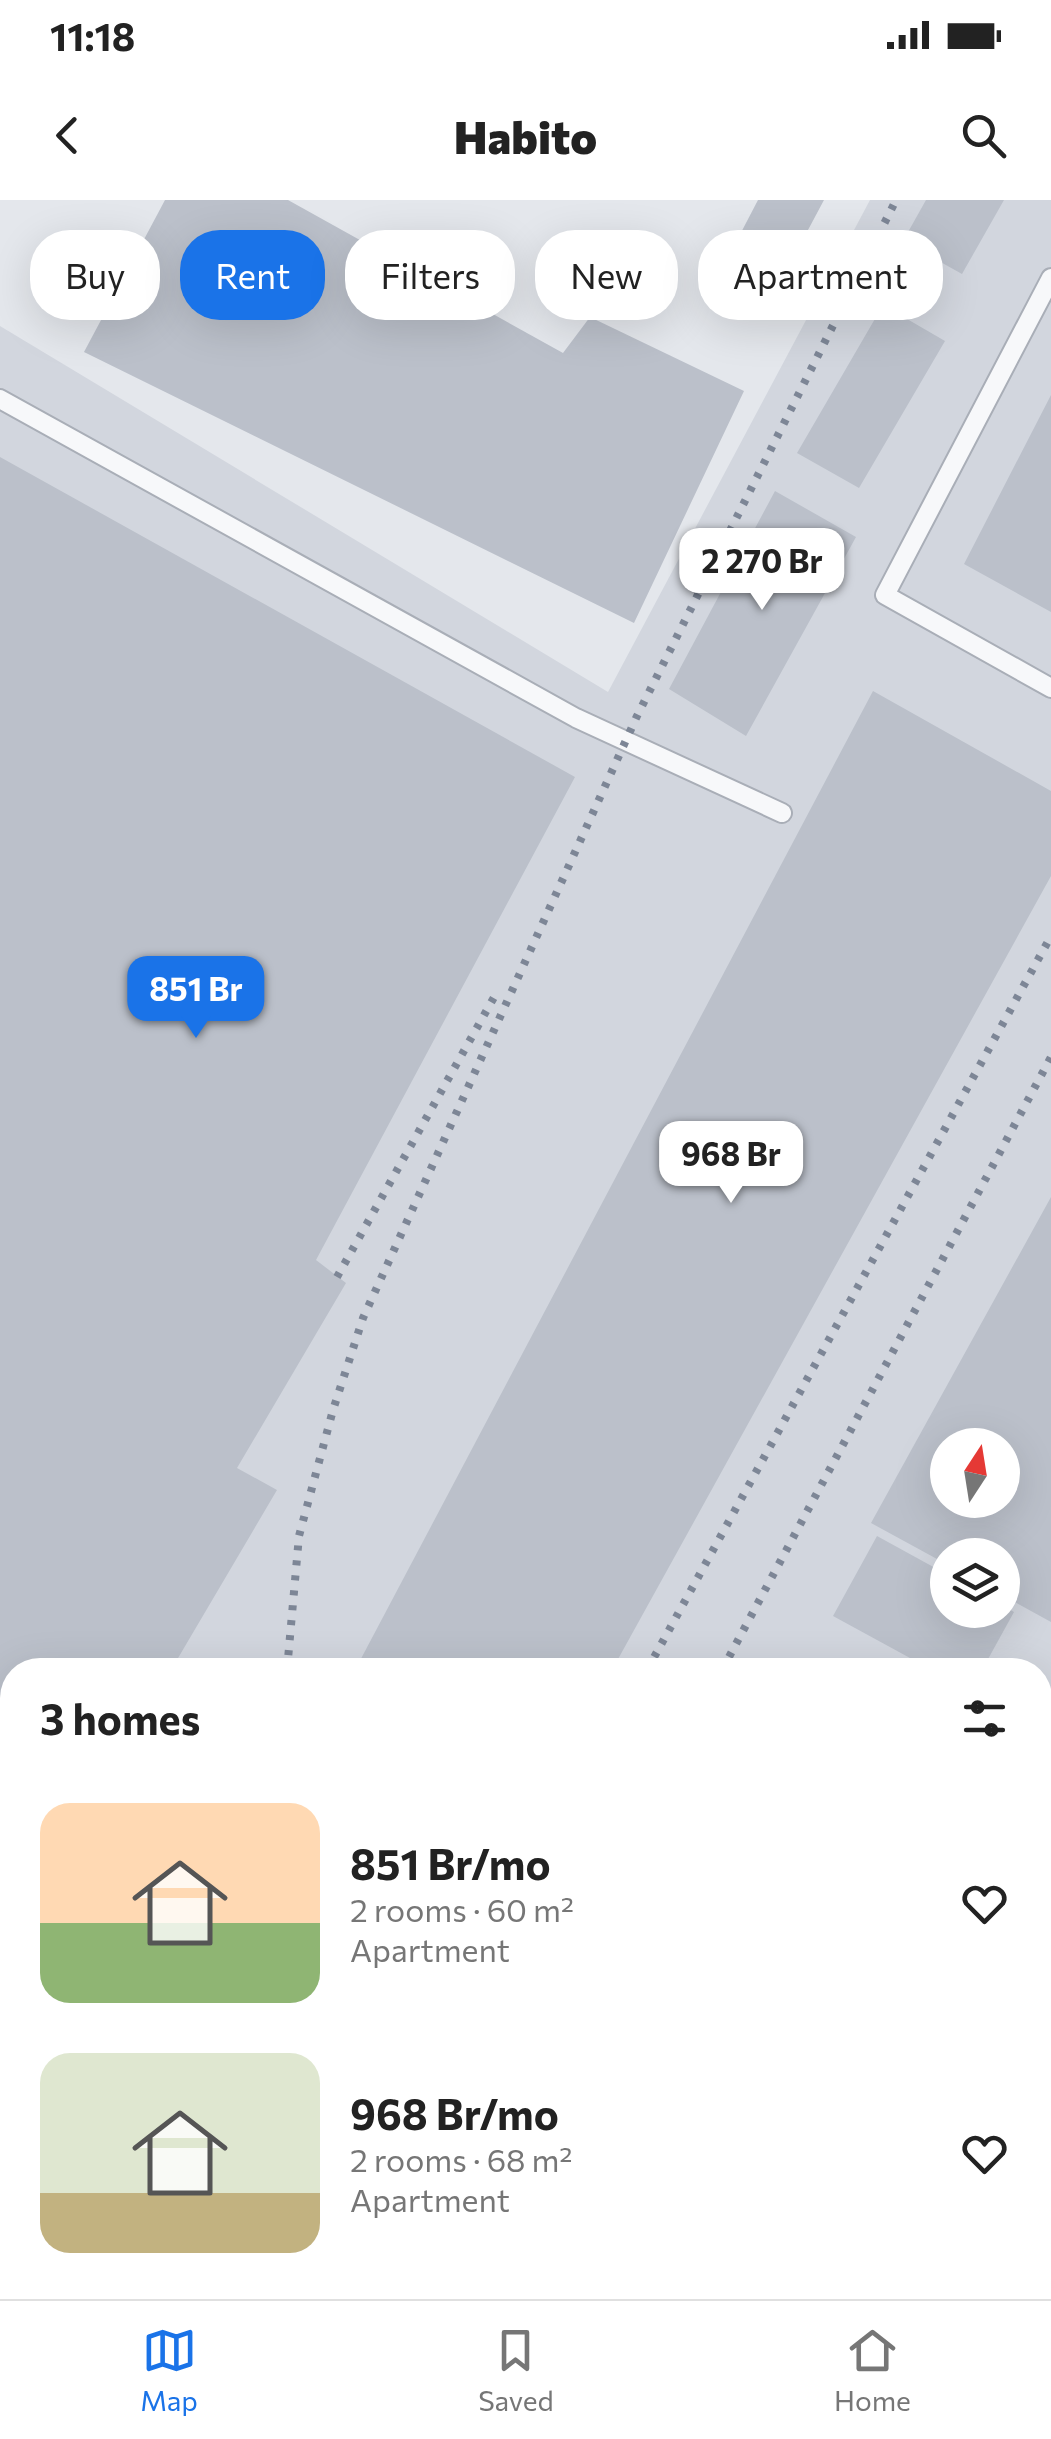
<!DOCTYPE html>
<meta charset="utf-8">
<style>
:root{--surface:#fff;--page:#f6f6f6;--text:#222;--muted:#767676;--line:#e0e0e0;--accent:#1a73e8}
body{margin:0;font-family:Commissioner,sans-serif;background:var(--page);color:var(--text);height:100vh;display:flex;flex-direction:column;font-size:38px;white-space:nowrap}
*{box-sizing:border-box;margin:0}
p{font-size:32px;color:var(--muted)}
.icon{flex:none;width:55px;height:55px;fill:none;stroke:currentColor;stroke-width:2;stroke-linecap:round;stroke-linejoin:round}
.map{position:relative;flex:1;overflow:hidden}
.drawer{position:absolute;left:0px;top:1458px;width:1052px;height:642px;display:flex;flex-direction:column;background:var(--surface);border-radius:40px 40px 0 0;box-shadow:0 10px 40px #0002}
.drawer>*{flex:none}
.banner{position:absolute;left:30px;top:30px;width:992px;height:90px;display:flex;gap:20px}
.needle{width:65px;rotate:12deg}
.tools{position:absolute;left:930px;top:1228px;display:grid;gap:20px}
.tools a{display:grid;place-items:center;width:90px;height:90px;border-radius:50%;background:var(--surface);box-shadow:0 10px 40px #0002;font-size:50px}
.price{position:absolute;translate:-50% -85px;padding:0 22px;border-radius:20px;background:#fff;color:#222;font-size:32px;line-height:65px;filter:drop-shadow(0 2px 5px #0008)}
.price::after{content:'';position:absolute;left:50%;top:60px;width:30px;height:22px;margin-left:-15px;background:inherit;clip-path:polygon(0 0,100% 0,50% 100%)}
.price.on{background:var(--accent);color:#fff}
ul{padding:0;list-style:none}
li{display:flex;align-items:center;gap:30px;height:250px;padding:0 40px}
li span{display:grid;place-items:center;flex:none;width:280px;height:200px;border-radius:30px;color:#555}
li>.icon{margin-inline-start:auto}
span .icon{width:120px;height:120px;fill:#fffc;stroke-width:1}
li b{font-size:42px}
h2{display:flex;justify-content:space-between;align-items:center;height:120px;padding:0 40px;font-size:42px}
.chip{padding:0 35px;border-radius:40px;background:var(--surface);box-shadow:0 10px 40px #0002;font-size:35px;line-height:90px}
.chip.on{background:var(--accent);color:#fff}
.status{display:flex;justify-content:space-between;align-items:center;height:70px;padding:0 50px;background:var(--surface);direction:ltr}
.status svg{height:28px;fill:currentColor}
header{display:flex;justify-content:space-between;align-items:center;height:130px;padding:0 40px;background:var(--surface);font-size:45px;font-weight:800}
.dock{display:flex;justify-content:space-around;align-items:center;height:140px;border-top:2px solid var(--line);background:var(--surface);font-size:28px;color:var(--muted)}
.dock a{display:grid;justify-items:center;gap:5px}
.dock .on{color:var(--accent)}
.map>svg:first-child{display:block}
.built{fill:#d2d6de;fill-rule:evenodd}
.building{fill:#bbc0ca;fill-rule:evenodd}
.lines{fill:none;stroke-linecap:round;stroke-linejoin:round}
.lane-casing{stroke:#a9aeb7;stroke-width:22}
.street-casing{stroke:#a9aeb7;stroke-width:40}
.secondary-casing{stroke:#a9aeb7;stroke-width:55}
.lane{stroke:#f7f8fa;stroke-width:18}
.street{stroke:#f7f8fa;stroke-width:35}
.secondary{stroke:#fff;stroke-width:50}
.rail{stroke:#7d8696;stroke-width:8;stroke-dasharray:5 10;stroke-linecap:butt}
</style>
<div class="status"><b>11:18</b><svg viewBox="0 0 49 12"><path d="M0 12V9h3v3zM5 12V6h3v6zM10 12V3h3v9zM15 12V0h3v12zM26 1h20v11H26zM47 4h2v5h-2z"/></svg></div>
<header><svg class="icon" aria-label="back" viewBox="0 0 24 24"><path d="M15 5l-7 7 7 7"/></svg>Habito<svg class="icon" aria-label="search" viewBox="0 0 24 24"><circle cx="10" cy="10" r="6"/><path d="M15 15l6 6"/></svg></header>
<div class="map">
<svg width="1051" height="2099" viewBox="0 0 1051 2099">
<rect width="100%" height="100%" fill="#e4e7ec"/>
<path class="built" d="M870,0H1051V1514L1040,1518V1470H12V1775H0V126L608,492ZM948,1245H1002V1300H948ZM948,1355H1002V1410H948Z
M12,2041V2088H205L208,2099H0V2043Z"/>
<path class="building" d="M165,0H288L563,153L590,117L744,191L634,423L84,152Z
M758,0H824L776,90L722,69Z
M926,0H1004L962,74L903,41Z
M883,105L945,141L859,288L797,253Z
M1051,195V412L964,364Z
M0,257L575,577L316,1060L346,1083L237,1268L277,1290L171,1470H12V1528L0,1521Z
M775,291L856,337L746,536L669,489Z
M873,491L1051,591V676L612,1470H355Z
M1051,997V1422L1002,1395V1355H948V1365L871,1323ZM948,1245H1002V1300H948Z
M877,1336L948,1375V1410H1002V1405L1014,1412L982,1470H932L833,1416Z
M566,2088H643L656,2099H556Z"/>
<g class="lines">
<defs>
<path id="lane" d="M1051,78L885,395L1051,488
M0,199L576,518L782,613"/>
<path id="street" d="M1040,1861L1051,1858
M456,2099L466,2088"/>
<path id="secondary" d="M1040,1643L1051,1640
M0,1912L12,1909"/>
</defs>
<use href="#lane" class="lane-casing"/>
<use href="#street" class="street-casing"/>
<use href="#secondary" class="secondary-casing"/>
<use href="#lane" class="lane"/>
<use href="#street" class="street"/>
<use href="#secondary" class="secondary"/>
<path class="rail" d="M337,1077L497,792
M287,1470L299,1336L333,1210L363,1118L637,516L896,0
M647,1470L1051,736
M722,1470L1051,857
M266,2099L269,2088
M308,2099L315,2088"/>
</g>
</svg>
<div class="tools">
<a><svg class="needle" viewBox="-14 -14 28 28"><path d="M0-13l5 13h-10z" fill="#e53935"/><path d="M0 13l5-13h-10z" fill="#767676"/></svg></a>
<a><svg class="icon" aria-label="layers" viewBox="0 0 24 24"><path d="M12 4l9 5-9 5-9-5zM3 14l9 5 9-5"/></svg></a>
</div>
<b class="price" style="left:762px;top:413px">2 270 Br</b>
<b class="price on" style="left:196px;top:841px">851 Br</b>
<b class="price" style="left:731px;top:1006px">968 Br</b>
<div class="banner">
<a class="chip">Buy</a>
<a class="chip on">Rent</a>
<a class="chip">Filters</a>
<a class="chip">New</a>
<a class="chip">Apartment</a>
</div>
<section class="drawer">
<h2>3 homes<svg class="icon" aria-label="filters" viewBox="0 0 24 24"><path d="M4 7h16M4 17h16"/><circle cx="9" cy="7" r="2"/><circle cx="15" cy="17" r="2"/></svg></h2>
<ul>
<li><span style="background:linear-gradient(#ffd9b3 60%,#8fb573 0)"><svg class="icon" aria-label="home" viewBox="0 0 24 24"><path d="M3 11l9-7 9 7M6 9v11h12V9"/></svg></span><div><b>851 Br/mo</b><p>2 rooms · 60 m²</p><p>Apartment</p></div><svg class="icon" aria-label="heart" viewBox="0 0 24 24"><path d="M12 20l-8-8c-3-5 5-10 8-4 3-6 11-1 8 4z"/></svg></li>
<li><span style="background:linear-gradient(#dfe7d0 70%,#c2b280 0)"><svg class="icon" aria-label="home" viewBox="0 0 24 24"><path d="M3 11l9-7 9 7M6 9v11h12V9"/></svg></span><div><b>968 Br/mo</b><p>2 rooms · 68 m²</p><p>Apartment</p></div><svg class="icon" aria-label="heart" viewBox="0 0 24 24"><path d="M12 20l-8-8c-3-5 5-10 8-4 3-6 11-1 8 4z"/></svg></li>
</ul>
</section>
</div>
<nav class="dock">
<a class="on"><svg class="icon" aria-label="map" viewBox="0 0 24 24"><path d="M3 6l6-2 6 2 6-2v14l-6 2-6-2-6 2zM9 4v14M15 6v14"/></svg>Map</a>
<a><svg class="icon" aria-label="saved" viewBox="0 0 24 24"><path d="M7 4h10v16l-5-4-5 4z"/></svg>Saved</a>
<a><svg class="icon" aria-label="home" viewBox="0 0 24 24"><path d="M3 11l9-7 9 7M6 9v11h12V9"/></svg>Home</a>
</nav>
